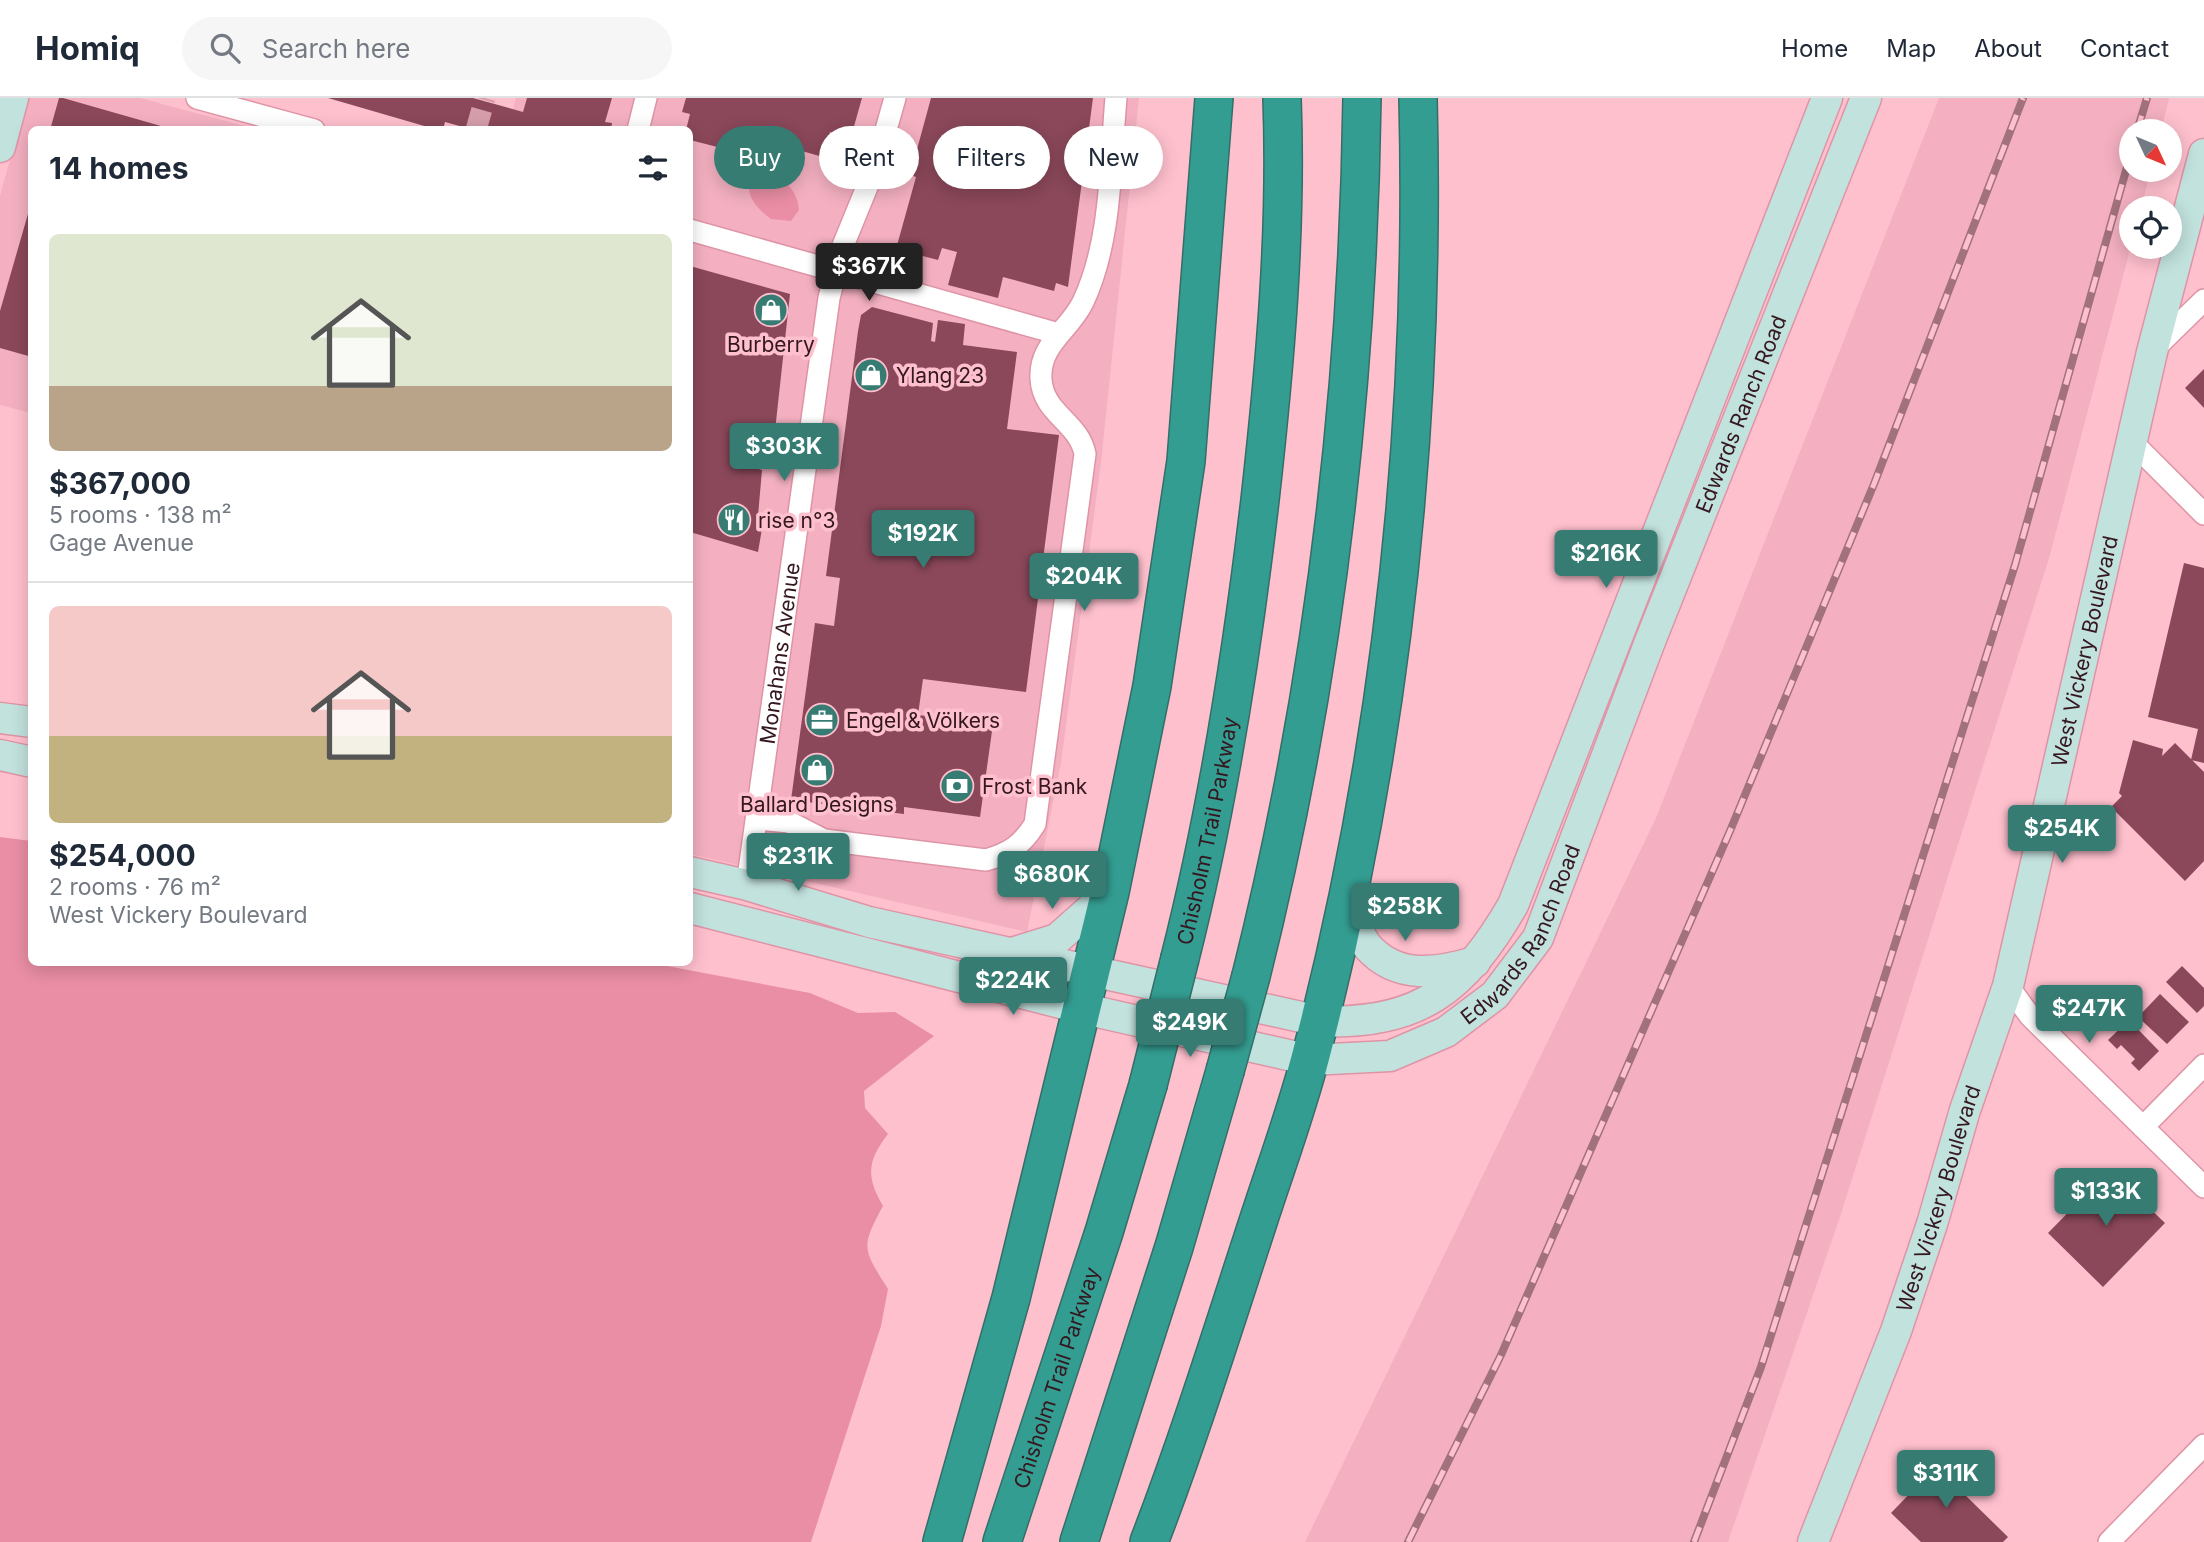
<!DOCTYPE html>
<meta charset="utf-8">
<style>
:root{--surface:#fff;--page:#f6f6f7;--text:#1f2937;--muted:#747a83;--line:#e0e1e3;--accent:#367c73}
body{margin:0;font-family:Inter,sans-serif;background:var(--page);color:var(--text);height:100vh;display:flex;flex-direction:column;font-size:26px;white-space:nowrap}
*{box-sizing:border-box;margin:0}
p{font-size:23px;color:var(--muted)}
.icon{flex:none;width:38px;height:38px;fill:none;stroke:currentColor;stroke-width:2;stroke-linecap:round;stroke-linejoin:round}
.map{position:relative;flex:1;overflow:hidden}
.panel{position:absolute;left:28px;top:28px;width:665px;height:840px;display:flex;flex-direction:column;background:var(--surface);border-radius:10px;box-shadow:0 4px 18px #0003}
.panel>*{flex:none}
.top-card{position:absolute;left:714px;top:28px;width:665px;height:63px;display:flex;gap:14px}
.needle{width:46px;rotate:134deg}
.fabs{position:absolute;left:2119px;top:21px;display:grid;gap:14px}
.fabs a{display:grid;place-items:center;width:63px;height:63px;border-radius:50%;background:var(--surface);box-shadow:0 4px 18px #0003;font-size:35px}
.price{position:absolute;translate:-50% -60px;padding:0 16px;border-radius:7px;background:var(--accent);color:#fff;font-size:23px;line-height:46px;filter:drop-shadow(0 2px 4px #0008)}
.price::after{content:'';position:absolute;left:50%;top:42px;width:21px;height:16px;margin-left:-10px;background:inherit;clip-path:polygon(0 0,100% 0,50% 100%)}
.price.on{background:#222;color:#fff}
ul{padding:0;list-style:none}
li{display:grid;align-content:center;gap:14px;height:371px;padding:0 21px}
li+li{border-top:2px solid var(--line)}
li span{display:grid;place-items:center;height:217px;border-radius:10px;color:#555}
li>.icon{margin-inline-start:auto}
span .icon{width:126px;height:126px;fill:#fffc;stroke-width:1}
li b{font-size:30px}
h2{display:flex;justify-content:space-between;align-items:center;height:84px;padding:0 21px;font-size:30px}
.tag{padding:0 24px;border-radius:32px;background:var(--surface);box-shadow:0 4px 18px #0003;font-size:24px;line-height:63px}
.tag.on{background:var(--accent);color:#fff}
header{display:flex;align-items:center;gap:42px;box-sizing:border-box;height:98px;padding:0 35px;background:var(--surface);border-bottom:2px solid var(--line)}
header strong{font-size:33px}
nav{display:flex;gap:38px;margin-inline-start:auto;font-size:24px}
.search{width:490px;height:63px;background:var(--page);display:flex;align-items:center;gap:18px;box-sizing:border-box;padding:0 24px;border-radius:38px;color:var(--muted);font-size:26px}
.map>svg:first-child{display:block}
.built{fill:#f4b0c0}
.green{fill:#ea8ea5}
.building{fill:#8b485a}
.lines{fill:none;stroke-linecap:round;stroke-linejoin:round}
.street-tunnel{stroke:#d69eab;stroke-width:21;stroke-dasharray:21 10;stroke-linecap:butt}
.street-casing{stroke:#df94a6;stroke-width:24}
.secondary-casing{stroke:#df94a6;stroke-width:33}
.highway-casing{stroke:#346e69;stroke-width:40}
.street{stroke:#fff;stroke-width:21}
.secondary{stroke:#c2e2de;stroke-width:30}
.highway{stroke:#349d91;stroke-width:37}
.rail-casing{stroke:#a1717d;stroke-width:8}
.rail{stroke:#ffc0ce;stroke-width:5;stroke-dasharray:16;stroke-linecap:butt}
.highway-bridge-casing{stroke:#346e69;stroke-width:40;stroke-linecap:butt}
.highway-bridge{stroke:#349d91;stroke-width:37}
.labels{text-anchor:middle;dominant-baseline:central;stroke-width:7;stroke-linejoin:round;paint-order:stroke}
.poi-label{font-size:21px;fill:#34171f;stroke:#ffc0ce;text-anchor:start}
.street-label{font-size:21px;fill:#34171f;stroke:#ffc0ce}
</style>
<header>
<strong>Homiq</strong>
<div class="search"><svg class="icon" aria-label="search" viewBox="0 0 24 24"><circle cx="10" cy="10" r="6"/><path d="M15 15l6 6"/></svg>Search here</div>
<nav><a>Home</a><a>Map</a><a>About</a><a>Contact</a></nav>
</header>
<div class="map">
<svg width="2204" height="1444" viewBox="0 0 2204 1444">
<rect width="100%" height="100%" fill="#ffc0ce"/>
<path class="built" d="M27,0H140L256,31L32,32L31,315L0,307V98Z
M516,0H1139L1101,365L1061,665L1027,834L690,756V32H507Z
M1939,0H2169L2161,33H2132V72H2151L2141,110H2132L2131,148L2050,457L1840,1119L1728,1444H1305L1656,720Z"/>
<path class="green" d="M766,74C784,79 798,93 799,112L791,123L771,121C757,111 744,97 751,80L757,75Z
M0,739L31,743L32,864L651,865L810,895L858,915L895,914L934,938L864,993L865,1010L888,1036C867,1063 866,1079 883,1108C860,1150 863,1151 888,1191L881,1228L811,1444H0Z"/>
<path class="building" d="M59,0H63L175,32H50Z
M328,0H473L523,14L527,0H612L605,24L612,25L611,32H474L445,24L443,32H438Z
M686,0H862L851,39L830,34L823,59L738,35L733,53L690,42V32H686L690,16L682,14Z
M931,0H1093L1068,189L1056,185L1054,193L1003,179L998,200L948,187L957,154L942,150L938,162L896,151L916,79L910,77Z
M32,102V259L0,250V213Z
M690,168L790,196L773,351L765,349L764,354L756,351L752,369L762,372L758,418L764,419L758,454L690,434Z
M872,209L933,225L931,243L935,244L938,222L965,226L963,247L1017,254L1007,331L1059,337L1026,594L923,581L918,617L993,626L980,719L904,709V716L791,702L815,525L834,528L840,480L826,478L858,233L861,217Z
M2204,271V310L2185,290Z
M2184,465L2204,470V665L2191,662L2198,631L2148,619Z
M2133,642L2163,651L2162,658L2175,645L2204,674V763L2185,783L2111,709L2122,698L2119,695Z
M2182,868L2204,890V908L2197,915L2166,884Z
M2160,896L2189,924L2167,946L2138,919Z
M2129,922L2159,953L2139,973L2131,965L2135,961L2121,947L2117,951L2108,942Z
M2110,1072L2165,1125L2103,1189L2048,1135Z
M1947,1357L1974,1384L1963,1395L2008,1439L2003,1444H1921L1891,1415Z"/>
<g class="lines">
<path class="street-tunnel" d="M476,32L485,0"/>
<defs>
<g id="street">
<path d="M197,0L314,32"/>
<path d="M638,32L646,0"/>
<path d="M690,132L1059,236"/>
<path d="M2153,252L2204,202"/>
<path d="M2132,344L2204,416"/>
<path d="M757,721L789,724L824,742L986,762C1010,755 1022,747 1035,726L1085,356C1079,324 1043,316 1041,281C1039,246 1069,233 1083,204C1112,143 1110,66 1116,0"/>
<path id="s1" d="M747,787L829,200L842,150L876,67L895,0"/>
<path d="M2008,888L2030,918L2204,1089"/>
<path d="M2143,1029L2204,967"/>
<path d="M2109,1444L2204,1347"/>
</g>
<g id="secondary">
<path d="M0,49L13,0"/>
<path d="M0,620L32,624"/>
<path d="M0,657L32,664"/>
<path d="M690,774L747,787L869,824L1319,923C1419,928 1465,890 1513,807L1827,0"/>
<path d="M1346,805C1353,818 1358,838 1368,849C1398,882 1437,875 1475,864"/>
<path id="s2" d="M690,810L1080,910L1310,962L1390,958L1446,934L1495,897L1538,840L1649,546L1866,0"/>
<path d="M1012,855L1057,841L1110,794"/>
<path id="s3" d="M1813,1444L1896,1233L1932,1126L1965,1012L2008,888L2152,254L2204,56"/>
</g>
<g id="highway">
<path id="s4" d="M1180,860C1218,710 1242,556 1260,402C1275,268 1287,134 1282,0"/>
<path d="M1251,878C1323,591 1358,296 1362,0"/>
<path d="M942,1444L1011,1200L1110,794L1152,588L1186,363L1214,0"/>
<path id="s5" d="M1002,1444L1104,1134L1148,987"/>
<path d="M1079,1444L1174,1149L1225,973"/>
<path d="M1149,1444C1189,1340 1222,1234 1257,1127C1275,1071 1296,1015 1311,957C1392,645 1426,323 1418,0"/>
</g>
</defs>
<use href="#street" class="street-casing"/>
<use href="#secondary" class="secondary-casing"/>
<use href="#highway" class="highway-casing"/>
<use href="#street" class="street"/>
<use href="#secondary" class="secondary"/>
<use href="#highway" class="highway"/>
<defs>
<path id="rail" d="M2137,33L2147,0
M1408,1444L1501,1257L1730,733L1874,386L2023,0
M1694,1444L1761,1269L2015,467L2132,51"/>
</defs>
<use href="#rail" class="rail-casing"/>
<use href="#rail" class="rail"/>
<defs>
<path id="highway-bridge" d="M1225,973L1251,878
M1148,987L1180,860"/>
</defs>
<use href="#highway-bridge" class="highway-bridge-casing"/>
<use href="#highway-bridge" class="highway-bridge"/>
</g>
<defs>
<symbol id="shop-disc" viewBox="-11 -11 22 22"><circle r="9.5" fill="#367c73" stroke="#ffc0ce"/><path d="M-5-2.5h2.3a2.7 3.5 0 0 1 5.4 0H5L5.5 6h-11ZM-1.5-2.5h3a1.5 2.3 0 0 0-3 0Z" fill="#fff"/></symbol>
<symbol id="restaurant-disc" viewBox="-11 -11 22 22"><circle r="9.5" fill="#367c73" stroke="#ffc0ce"/><path d="M-5-6h1v4h1v-4h1v4h1v-4h1v5L-1.5 .5V6h-2V.5L-5-1ZM5-6V6H3V1.5H1.5Q1.5-4 5-6Z" fill="#fff"/></symbol>
<symbol id="office-disc" viewBox="-11 -11 22 22"><circle r="9.5" fill="#367c73" stroke="#ffc0ce"/><path d="M-6-3h4V-5.5h4V-3h4V5H-6ZM-1-4.5V-3h2v-1.5ZM-6 0V1H6V0Z" fill="#fff"/></symbol>
<symbol id="bank-disc" viewBox="-11 -11 22 22"><circle r="9.5" fill="#367c73" stroke="#ffc0ce"/><path d="M-6-4H6V4H-6ZM0-2.3a2.3 2.3 0 1 0 0 4.6a2.3 2.3 0 1 0 0-4.6Z" fill="#fff"/></symbol>
</defs>
<g fill-rule="evenodd">
<use href="#shop-disc" x="752" y="193" width="38" height="38"/>
<use href="#shop-disc" x="852" y="258" width="38" height="38"/>
<use href="#restaurant-disc" x="715" y="403" width="38" height="38"/>
<use href="#office-disc" x="803" y="603" width="38" height="38"/>
<use href="#shop-disc" x="798" y="653" width="38" height="38"/>
<use href="#bank-disc" x="938" y="669" width="38" height="38"/>
</g>
<g class="labels">
<g class="poi-label">
<text x="771" y="246" text-anchor="middle">Burberry</text>
<text x="896" y="277">Ylang 23</text>
<text x="758" y="422">rise n°3</text>
<text x="846" y="622">Engel &amp; Völkers</text>
<text x="982" y="688">Frost Bank</text>
<text x="817" y="706" text-anchor="middle">Ballard Designs</text>
</g>
<g class="street-label">
<text stroke="none"><textPath href="#s2" startOffset="1474">Edwards Ranch Road</textPath></text>
<text stroke="none"><textPath href="#s3" startOffset="933">West Vickery Boulevard</textPath></text>
<text stroke="none"><textPath href="#s1" startOffset="234">Monahans Avenue</textPath></text>
<text stroke="none"><textPath href="#s4" startOffset="130">Chisholm Trail Parkway</textPath></text>
<text stroke="none"><textPath href="#s2" startOffset="906">Edwards Ranch Road</textPath></text>
<text stroke="none"><textPath href="#s3" startOffset="366">West Vickery Boulevard</textPath></text>
<text stroke="none"><textPath href="#s5" startOffset="173">Chisholm Trail Parkway</textPath></text>
</g>
</g>
</svg>
<div class="fabs">
<a><svg class="needle" viewBox="-14 -14 28 28"><path d="M0-13l5 13h-10z" fill="#e53935"/><path d="M0 13l5-13h-10z" fill="#747a83"/></svg></a>
<a><svg class="icon" aria-label="locate" viewBox="0 0 24 24"><circle cx="12" cy="12" r="6"/><path d="M12 2v4M12 18v4M2 12h4M18 12h4"/></svg></a>
</div>
<b class="price on" style="left:869px;top:205px">$367K</b>
<b class="price" style="left:784px;top:385px">$303K</b>
<b class="price" style="left:923px;top:472px">$192K</b>
<b class="price" style="left:1606px;top:492px">$216K</b>
<b class="price" style="left:1084px;top:515px">$204K</b>
<b class="price" style="left:2062px;top:767px">$254K</b>
<b class="price" style="left:798px;top:795px">$231K</b>
<b class="price" style="left:1052px;top:813px">$680K</b>
<b class="price" style="left:1405px;top:845px">$258K</b>
<b class="price" style="left:1013px;top:919px">$224K</b>
<b class="price" style="left:2089px;top:947px">$247K</b>
<b class="price" style="left:1190px;top:961px">$249K</b>
<b class="price" style="left:2106px;top:1130px">$133K</b>
<b class="price" style="left:1946px;top:1412px">$311K</b>
<div class="top-card">
<a class="tag on">Buy</a>
<a class="tag">Rent</a>
<a class="tag">Filters</a>
<a class="tag">New</a>
</div>
<section class="panel">
<h2>14 homes<svg class="icon" aria-label="filters" viewBox="0 0 24 24"><path d="M4 7h16M4 17h16"/><circle cx="9" cy="7" r="2"/><circle cx="15" cy="17" r="2"/></svg></h2>
<ul>
<li><span style="background:linear-gradient(#dfe7d0 70%,#b9a48a 0)"><svg class="icon" aria-label="home" viewBox="0 0 24 24"><path d="M3 11l9-7 9 7M6 9v11h12V9"/></svg></span><div><b>$367,000</b><p>5 rooms · 138 m²</p><p>Gage Avenue</p></div></li>
<li><span style="background:linear-gradient(#f6c9c9 60%,#c2b280 0)"><svg class="icon" aria-label="home" viewBox="0 0 24 24"><path d="M3 11l9-7 9 7M6 9v11h12V9"/></svg></span><div><b>$254,000</b><p>2 rooms · 76 m²</p><p>West Vickery Boulevard</p></div></li>
</ul>
</section>
</div>
